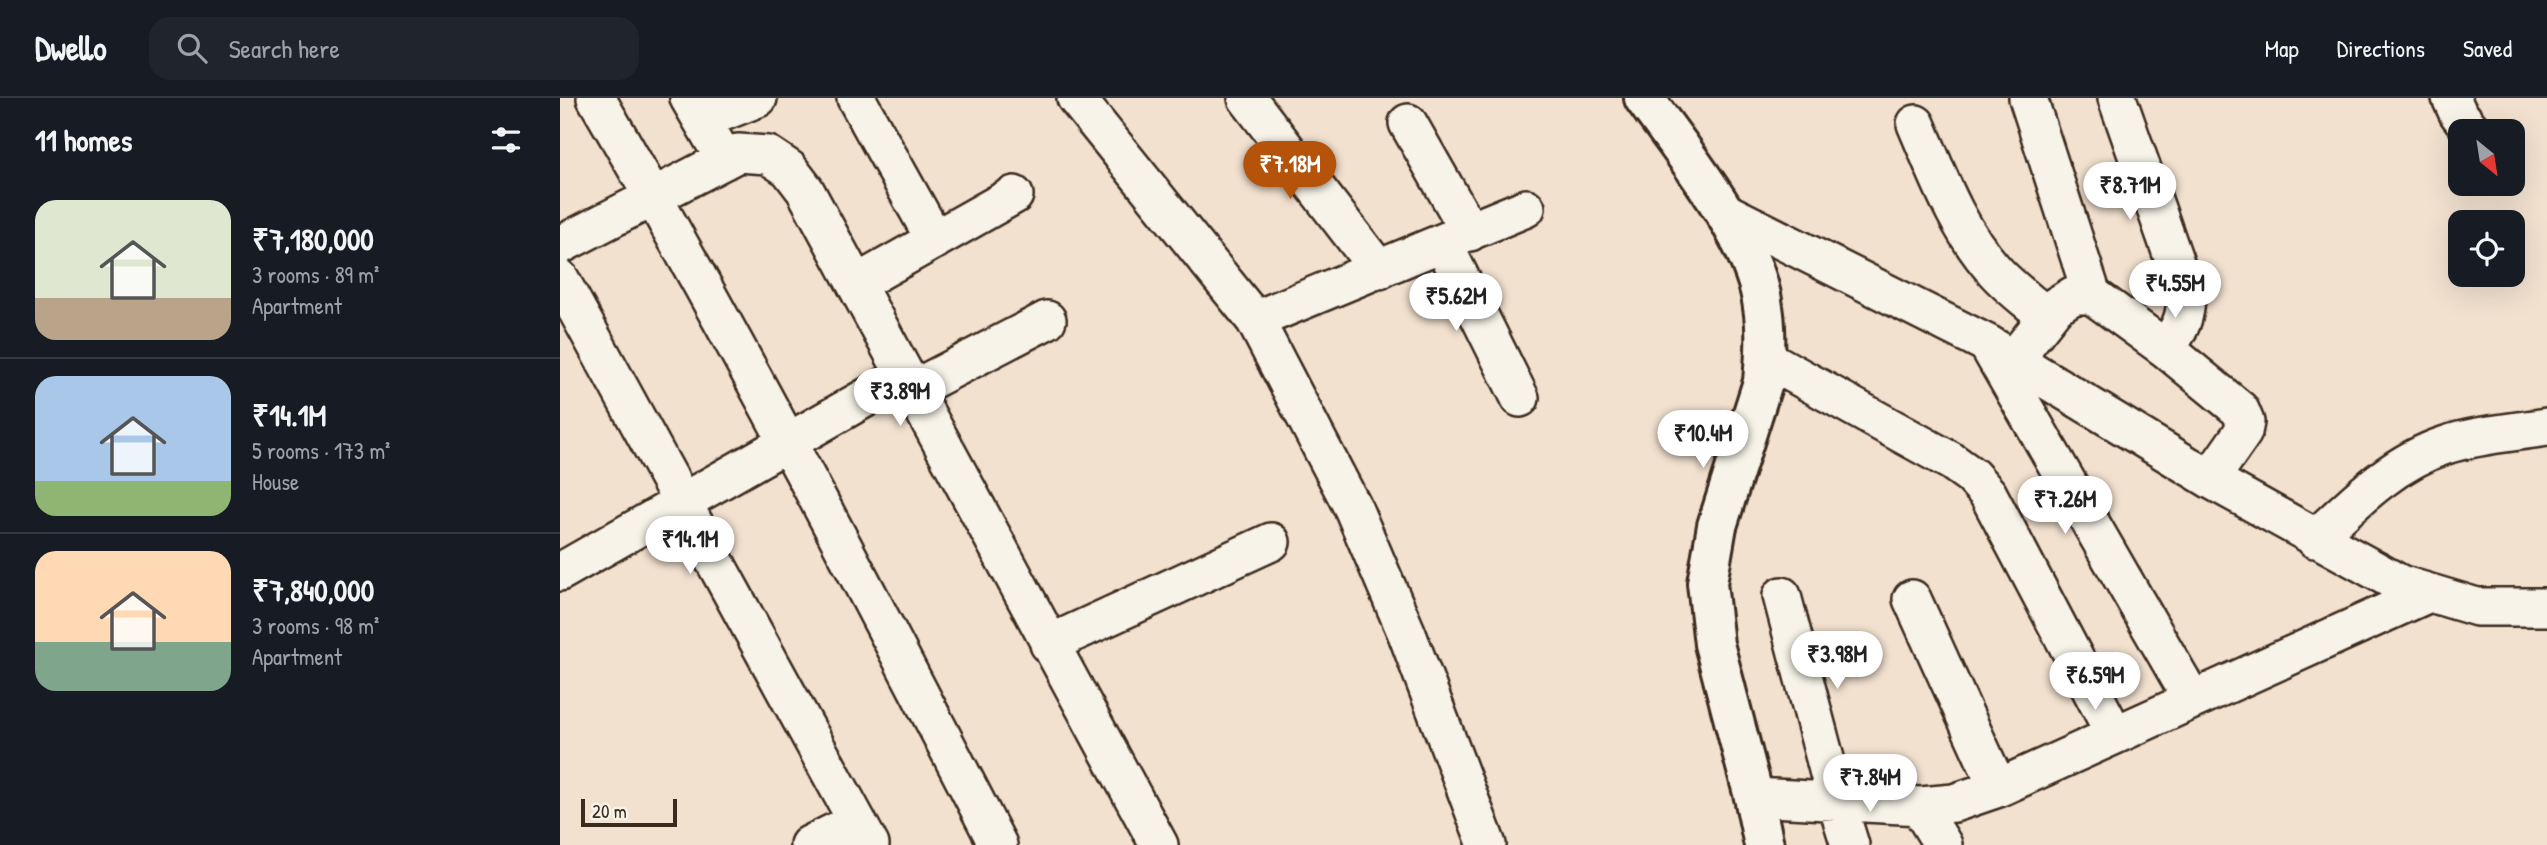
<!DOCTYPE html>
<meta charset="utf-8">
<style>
:root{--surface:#171b24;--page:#20242c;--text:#f1f3f6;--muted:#9ea1a6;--line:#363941;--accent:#b45309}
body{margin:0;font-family:"Patrick Hand",sans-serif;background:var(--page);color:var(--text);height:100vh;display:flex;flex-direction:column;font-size:26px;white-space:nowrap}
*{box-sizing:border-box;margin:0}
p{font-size:23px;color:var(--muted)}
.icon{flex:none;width:38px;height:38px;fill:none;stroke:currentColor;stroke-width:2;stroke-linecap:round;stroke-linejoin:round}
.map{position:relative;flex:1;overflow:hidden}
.side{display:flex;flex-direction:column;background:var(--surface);width:560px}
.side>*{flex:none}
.needle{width:46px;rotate:150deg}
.fabs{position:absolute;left:1888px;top:21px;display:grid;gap:14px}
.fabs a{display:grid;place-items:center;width:77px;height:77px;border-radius:14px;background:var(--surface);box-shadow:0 7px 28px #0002;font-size:35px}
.scale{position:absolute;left:21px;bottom:18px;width:96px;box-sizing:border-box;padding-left:7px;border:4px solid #3b2a1e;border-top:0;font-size:19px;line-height:24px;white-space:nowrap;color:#3b2a1e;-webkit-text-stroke:5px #f7f3e8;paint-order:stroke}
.price{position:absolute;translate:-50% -60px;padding:0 16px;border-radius:24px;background:#fff;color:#222;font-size:23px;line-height:46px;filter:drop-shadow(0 2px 4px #0008)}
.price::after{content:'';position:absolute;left:50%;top:42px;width:21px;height:16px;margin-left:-10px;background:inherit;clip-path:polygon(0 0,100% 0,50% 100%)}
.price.current{background:var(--accent);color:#fff}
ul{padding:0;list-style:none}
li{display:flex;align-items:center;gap:21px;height:175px;padding:0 35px}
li+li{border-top:2px solid var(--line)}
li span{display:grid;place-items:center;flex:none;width:196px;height:140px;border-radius:21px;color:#555}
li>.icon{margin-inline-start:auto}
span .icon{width:84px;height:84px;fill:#fffc;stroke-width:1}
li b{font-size:30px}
h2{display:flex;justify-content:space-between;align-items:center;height:84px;padding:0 35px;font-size:30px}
header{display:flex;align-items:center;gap:42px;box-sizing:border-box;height:98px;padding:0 35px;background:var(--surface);border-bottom:2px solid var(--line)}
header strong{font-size:33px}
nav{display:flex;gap:38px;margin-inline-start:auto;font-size:24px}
.search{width:490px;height:63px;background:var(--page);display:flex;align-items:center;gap:18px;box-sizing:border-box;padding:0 24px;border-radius:21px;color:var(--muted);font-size:26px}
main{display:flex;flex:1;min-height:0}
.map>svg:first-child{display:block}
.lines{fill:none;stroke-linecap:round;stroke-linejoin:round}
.minor-casing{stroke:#3b2a1e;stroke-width:42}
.tertiary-casing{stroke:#3b2a1e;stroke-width:44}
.minor{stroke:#f7f3e8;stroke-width:37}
.tertiary{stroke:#f7f3e8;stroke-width:38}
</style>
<header>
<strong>Dwello</strong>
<div class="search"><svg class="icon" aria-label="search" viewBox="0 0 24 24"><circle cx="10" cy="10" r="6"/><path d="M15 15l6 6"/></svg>Search here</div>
<nav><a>Map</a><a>Directions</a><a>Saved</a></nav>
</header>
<main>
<section class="side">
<h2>11 homes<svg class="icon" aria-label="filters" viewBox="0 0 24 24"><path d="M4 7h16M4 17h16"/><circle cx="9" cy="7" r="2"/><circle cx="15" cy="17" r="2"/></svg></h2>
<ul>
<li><span style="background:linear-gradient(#dfe7d0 70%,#b9a48a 0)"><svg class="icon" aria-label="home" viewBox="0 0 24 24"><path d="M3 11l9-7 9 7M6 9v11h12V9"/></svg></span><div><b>₹7,180,000</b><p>3 rooms · 89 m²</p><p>Apartment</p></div></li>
<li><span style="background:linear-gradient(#a9c7e8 75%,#8fb573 0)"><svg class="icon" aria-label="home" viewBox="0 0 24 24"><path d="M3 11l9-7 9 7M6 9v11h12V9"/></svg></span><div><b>₹14.1M</b><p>5 rooms · 173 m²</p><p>House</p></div></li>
<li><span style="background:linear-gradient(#ffd9b3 65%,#7fa58c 0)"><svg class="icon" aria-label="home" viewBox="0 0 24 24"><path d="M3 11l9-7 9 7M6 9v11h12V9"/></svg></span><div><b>₹7,840,000</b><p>3 rooms · 98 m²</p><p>Apartment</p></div></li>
</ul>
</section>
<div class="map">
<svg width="1987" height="747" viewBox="0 0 1987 747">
<rect width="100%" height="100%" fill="#f2e1cf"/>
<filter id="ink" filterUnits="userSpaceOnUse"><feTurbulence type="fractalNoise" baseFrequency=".0143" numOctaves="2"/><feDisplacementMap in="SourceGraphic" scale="14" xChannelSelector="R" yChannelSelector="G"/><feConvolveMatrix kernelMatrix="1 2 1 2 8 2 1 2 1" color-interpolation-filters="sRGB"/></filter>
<g filter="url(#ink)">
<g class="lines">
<defs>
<path id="minor" d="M36,0C179,245 308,495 438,747
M129,0L165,62
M296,0L375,142
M516,0L695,222L793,410L847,536L927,747
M687,0L819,172
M1468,0L1532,197
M1557,0L1626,196C1626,221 1620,230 1606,251
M1891,0L1898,15L1912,33
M142,22L198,0
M848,25L910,134
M1356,26C1378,77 1397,131 1435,173C1450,190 1470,204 1487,219
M1165,114L1428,246L1650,381L1840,486L1917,509H1987
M883,145L960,300
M0,147L178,55L208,57L229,71L245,92L599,747
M0,181L310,747
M296,186L454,97
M695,222L966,110
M1428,247L1632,601
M1205,260L1391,363L1412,378L1428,396L1555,637
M1454,261L1496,208L1514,197H1532L1606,251L1680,312L1685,324L1683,334L1650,381
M352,292L487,222
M1755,441C1794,404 1833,364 1886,347C1915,337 1956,334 1987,329
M0,474L344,278
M1222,498L1276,702L1290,747
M1352,501L1438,690
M489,546L711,444
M1194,699L1361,708L1394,705L1438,690L1869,495
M1359,708L1383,747
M249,747L297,723"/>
<path id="tertiary" d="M1084,0C1124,56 1195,141 1203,209C1207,233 1205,259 1203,284L1157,428L1147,485L1154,546L1194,699L1204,747"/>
</defs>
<use href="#minor" class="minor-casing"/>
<use href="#tertiary" class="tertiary-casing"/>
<use href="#minor" class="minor"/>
<use href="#tertiary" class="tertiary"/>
</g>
</g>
</svg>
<div class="fabs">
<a><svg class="needle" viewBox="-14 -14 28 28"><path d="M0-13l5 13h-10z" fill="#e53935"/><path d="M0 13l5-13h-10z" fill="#9ea1a6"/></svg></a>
<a><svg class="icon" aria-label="locate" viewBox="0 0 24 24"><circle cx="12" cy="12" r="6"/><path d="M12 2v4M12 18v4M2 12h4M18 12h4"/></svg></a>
</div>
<div class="scale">20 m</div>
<b class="price current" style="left:730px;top:103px">₹7.18M</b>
<b class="price" style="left:1570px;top:124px">₹8.71M</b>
<b class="price" style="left:1615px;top:222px">₹4.55M</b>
<b class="price" style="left:896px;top:235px">₹5.62M</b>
<b class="price" style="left:340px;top:330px">₹3.89M</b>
<b class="price" style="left:1143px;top:372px">₹10.4M</b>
<b class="price" style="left:1505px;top:438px">₹7.26M</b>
<b class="price" style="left:130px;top:478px">₹14.1M</b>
<b class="price" style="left:1277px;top:593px">₹3.98M</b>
<b class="price" style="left:1535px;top:614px">₹6.59M</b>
<b class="price" style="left:1310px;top:716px">₹7.84M</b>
</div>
</main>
